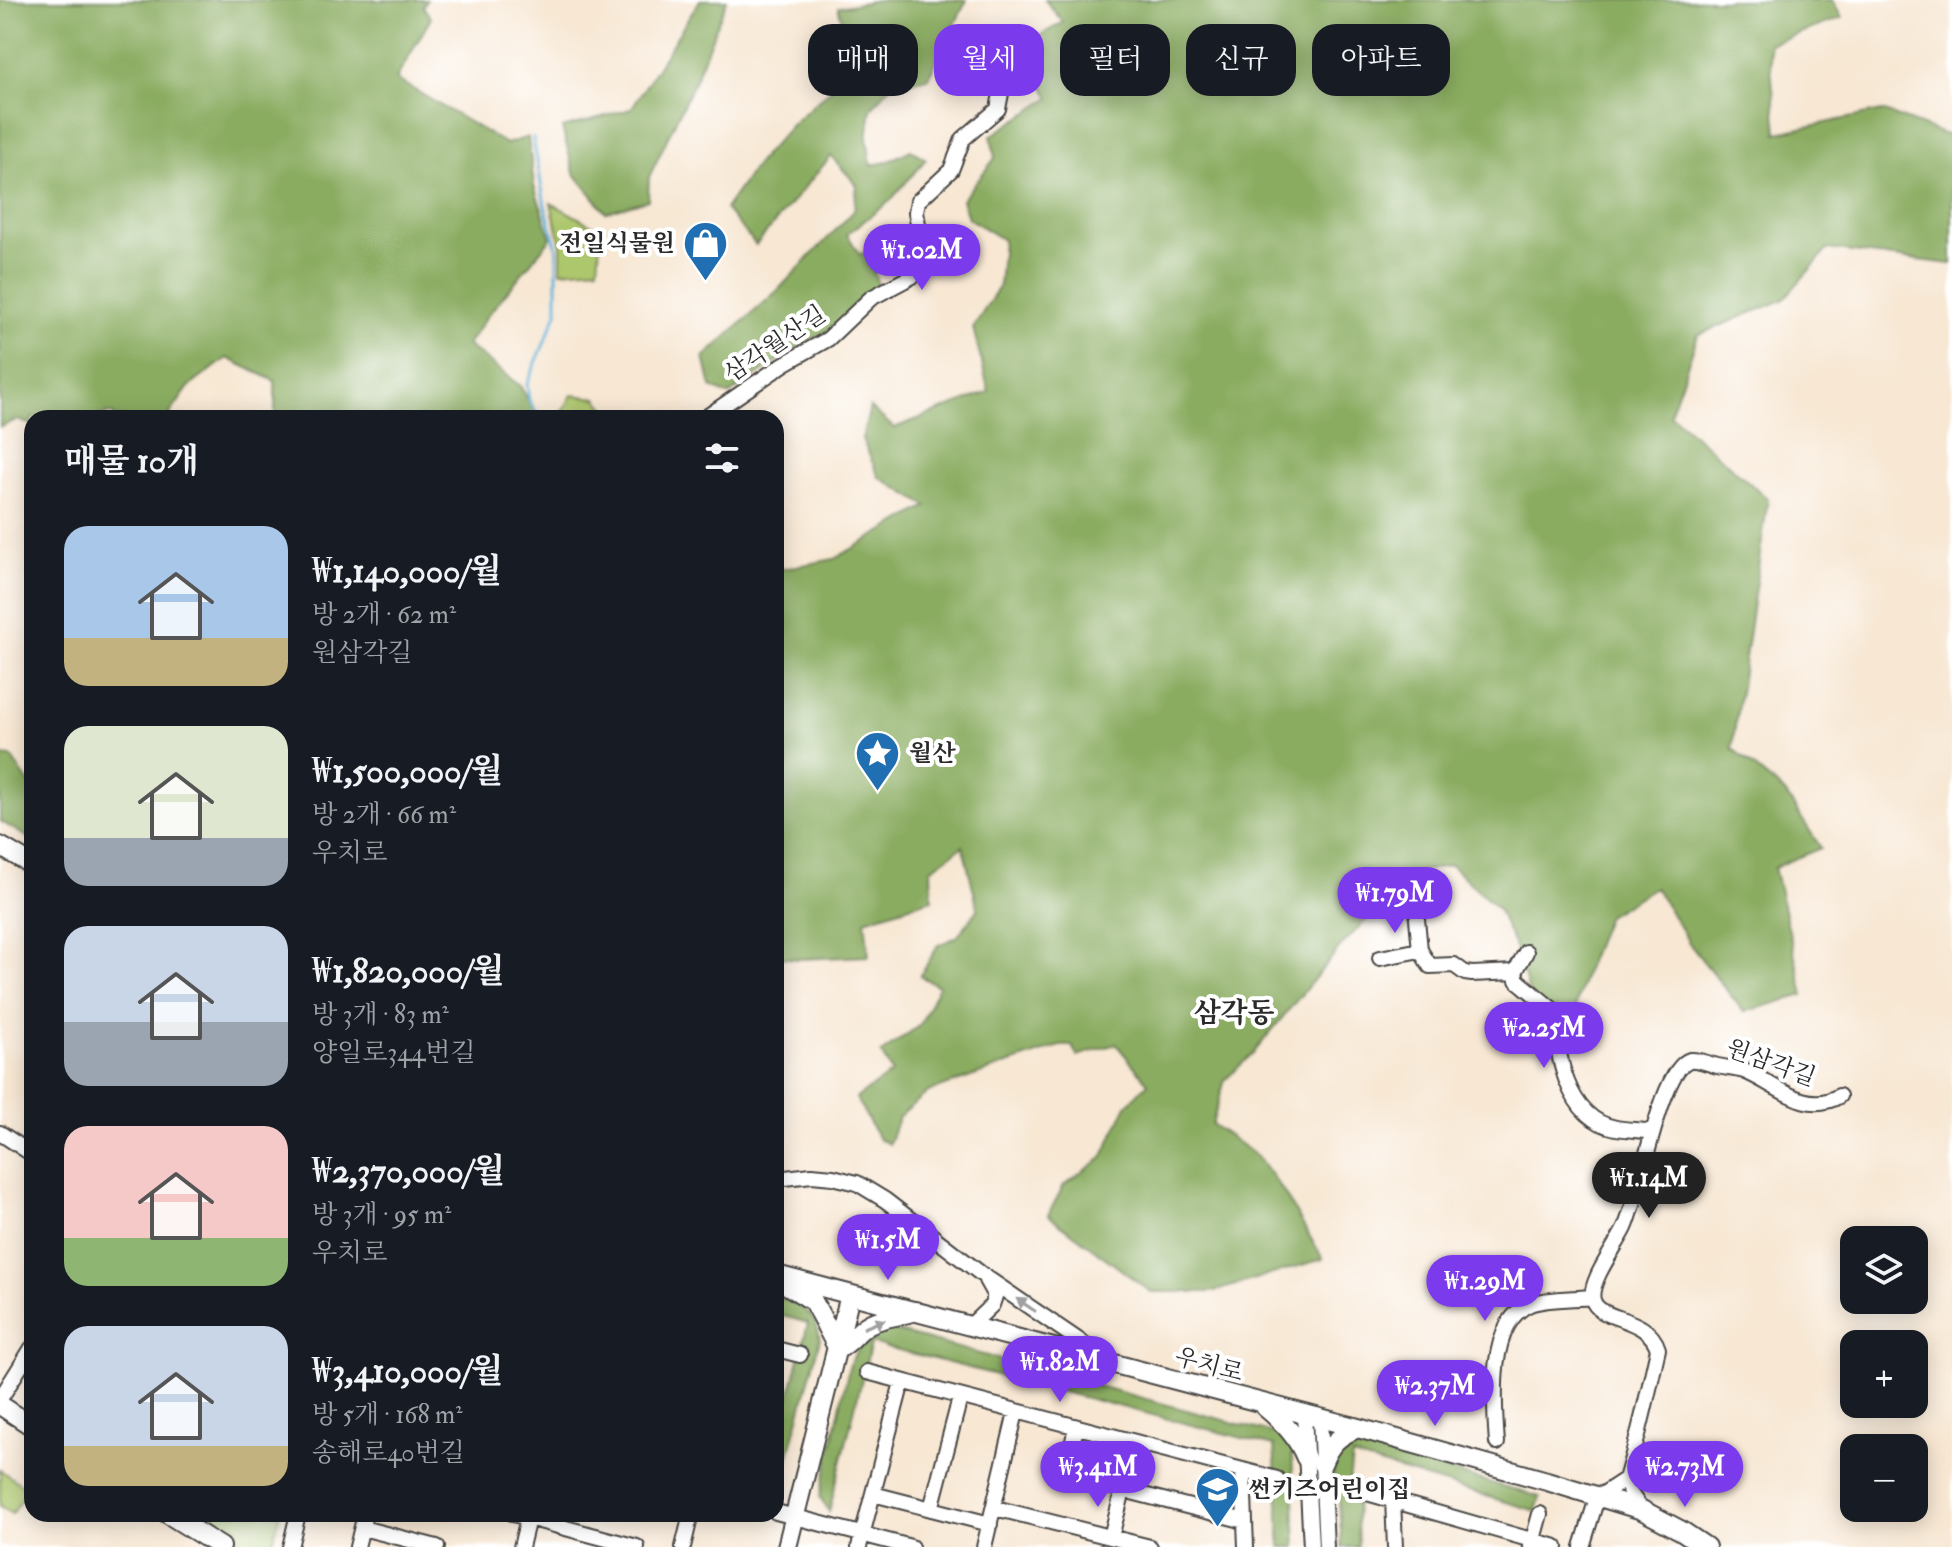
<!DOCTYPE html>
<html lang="ko">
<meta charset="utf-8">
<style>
:root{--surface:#171b24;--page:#20242c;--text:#f1f3f6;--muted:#9ea1a6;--accent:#7c3aed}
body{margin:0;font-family:"IM FELL Double Pica","Noto Serif KR",serif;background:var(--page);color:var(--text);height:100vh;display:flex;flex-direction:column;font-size:30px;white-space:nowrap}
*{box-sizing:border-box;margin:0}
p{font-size:26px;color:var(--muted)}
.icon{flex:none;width:44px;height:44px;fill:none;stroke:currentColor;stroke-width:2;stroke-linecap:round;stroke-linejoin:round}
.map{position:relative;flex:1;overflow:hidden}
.details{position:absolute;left:24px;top:410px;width:760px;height:1112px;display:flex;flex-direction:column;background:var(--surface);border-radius:24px;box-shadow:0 4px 20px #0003}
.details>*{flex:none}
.top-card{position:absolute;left:808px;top:24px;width:760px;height:72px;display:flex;gap:16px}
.fabs{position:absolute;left:1840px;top:1226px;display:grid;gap:16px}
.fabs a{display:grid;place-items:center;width:88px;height:88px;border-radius:16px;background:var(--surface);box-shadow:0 4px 20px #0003;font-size:40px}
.price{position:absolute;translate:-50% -68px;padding:0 18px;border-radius:28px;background:var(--accent);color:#fff;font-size:26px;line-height:52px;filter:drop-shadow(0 2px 4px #0008)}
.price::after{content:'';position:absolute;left:50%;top:48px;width:24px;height:18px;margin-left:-12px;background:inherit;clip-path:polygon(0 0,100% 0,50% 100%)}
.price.current{background:#222;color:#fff}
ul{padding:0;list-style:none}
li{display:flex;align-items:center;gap:24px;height:200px;padding:0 40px}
li span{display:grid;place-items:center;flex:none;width:224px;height:160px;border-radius:24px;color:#555}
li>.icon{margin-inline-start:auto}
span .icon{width:96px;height:96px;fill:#fffc;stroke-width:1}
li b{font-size:34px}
h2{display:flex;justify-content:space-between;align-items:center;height:96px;padding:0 40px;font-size:34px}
.chip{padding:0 28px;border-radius:24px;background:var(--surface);box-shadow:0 4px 20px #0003;font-size:28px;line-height:72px}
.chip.current{background:var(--accent);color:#fff}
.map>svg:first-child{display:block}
.green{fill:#adc76d;stroke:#6c794c;stroke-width:2}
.forest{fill:#8aac60;stroke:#5a6c46;stroke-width:2}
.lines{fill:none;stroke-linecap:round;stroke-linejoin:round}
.stream{stroke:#62b4dd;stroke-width:3}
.minor-casing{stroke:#4a4744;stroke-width:18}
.major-casing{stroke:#4a4744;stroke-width:22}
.minor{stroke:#fff;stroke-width:14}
.major{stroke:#fff;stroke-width:18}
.oneway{fill:#a0a0a0}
.labels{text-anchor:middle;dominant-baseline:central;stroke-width:8;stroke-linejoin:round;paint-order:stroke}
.poi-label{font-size:24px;font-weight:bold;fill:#2b2b2b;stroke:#fff;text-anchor:start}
.street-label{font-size:24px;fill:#2b2b2b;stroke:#fff}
.quarter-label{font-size:28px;font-weight:bold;fill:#2b2b2b;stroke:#fff}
</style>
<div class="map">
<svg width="1952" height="1547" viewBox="0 0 1952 1547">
<rect width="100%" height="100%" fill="#fff"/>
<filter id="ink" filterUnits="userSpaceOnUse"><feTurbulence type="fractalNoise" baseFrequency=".0125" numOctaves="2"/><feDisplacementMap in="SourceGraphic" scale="16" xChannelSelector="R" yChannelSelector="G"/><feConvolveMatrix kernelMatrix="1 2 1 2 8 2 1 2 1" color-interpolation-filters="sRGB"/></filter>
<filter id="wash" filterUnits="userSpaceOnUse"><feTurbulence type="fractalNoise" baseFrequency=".006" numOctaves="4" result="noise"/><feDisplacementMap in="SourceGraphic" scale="32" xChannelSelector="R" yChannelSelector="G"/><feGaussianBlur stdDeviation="1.8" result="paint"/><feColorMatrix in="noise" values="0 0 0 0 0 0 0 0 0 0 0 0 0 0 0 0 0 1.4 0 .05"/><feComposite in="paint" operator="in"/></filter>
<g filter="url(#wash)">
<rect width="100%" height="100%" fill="#f7e7d3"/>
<path class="green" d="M551,203L601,230L598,268L561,271V245Z
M572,395L597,398L610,414V418H559Z
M0,1470L28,1489L12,1514L0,1506Z
M199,1514H280L271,1547H246Z"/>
<path class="forest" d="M0,0H427L423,6L431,18L396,79L506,144L528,137L534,186L551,238L487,316L467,345L520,386L539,418H275V381L227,358L189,387L167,418H115L112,413L87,418H32V425L17,420L0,427Z
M700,0H727L695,80L649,177L648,200L606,212L574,173L562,128L631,109Z
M877,0H967L928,78L889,87L871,109L867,138L871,165L887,162L911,150L926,159L890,201L847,234L860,255L878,244L901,241L895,257L874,272L878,285L835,328L809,340L728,395L711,387L704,357L777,291L854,211L857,185L831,156L756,245L725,209L758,162L793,123L856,67L838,7Z
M1045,0H1832L1842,18L1769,44L1777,133L1882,111L1952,137V264L1828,249L1783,300L1698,335L1670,414L1768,499L1732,748L1785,793L1821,848L1774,867L1804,995L1744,1012L1691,946L1655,887L1607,916L1587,967L1560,1061L1531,1000L1519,957L1498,909L1451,865L1410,874L1342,945L1255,1051L1225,1080L1212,1124L1257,1156L1283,1191L1323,1259L1212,1292H1151L1048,1215L1064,1185L1102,1158L1127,1105L1148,1083L1116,1044L1077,1056L1072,1046H1060L928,1092L898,1118L889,1144L878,1138L856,1098L892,1073L881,1053L920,1025L939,986L920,976L938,945L957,937L978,909L963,846L931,869L932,899L865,920L869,956L799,959L776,957V570L834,559L927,506L879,477L862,439L870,407L894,428L989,392L973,328L999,287L1003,240L968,218L962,200L995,158L991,136L1050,98L1026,56L1036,38L1063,22Z
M0,756L11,757L32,787V840L0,821Z
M776,1297C799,1303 817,1313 820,1339L779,1492L776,1495V1450L808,1323L776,1314Z
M884,1328L1275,1434L1286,1440L1292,1449L1296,1547H1281L1274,1446L871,1343L829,1512L820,1497L849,1367C856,1349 865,1334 884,1328Z
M1349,1442L1540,1497L1536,1511L1352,1456L1349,1483L1334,1480C1332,1463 1332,1451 1349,1442Z
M1338,1490L1356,1495L1358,1547H1342Z"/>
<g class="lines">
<path class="stream" d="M533,138L545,206L557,249V313L527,384L529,400L540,418"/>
</g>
</g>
<g filter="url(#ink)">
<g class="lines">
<defs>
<path id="minor" d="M705,418L784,364L828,339L871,298L922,271L923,255L916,212L918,201L951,170L963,139L998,109L1003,83
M1417,919L1420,950L1430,966L1454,965L1465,973L1472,974L1515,972
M1526,952L1515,972L1517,980L1553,1010C1557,1052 1565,1119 1616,1128C1628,1130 1641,1130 1653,1132
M1380,958L1420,950
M0,1133L32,1154
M776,1179L812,1175L833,1177L857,1183L885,1200L984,1276L1106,1359
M969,1327L992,1305L995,1296L986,1280
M776,1349L800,1355
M867,1372L1277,1479
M0,1399L32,1348
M1304,1414L1311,1547
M1320,1418L1326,1547
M1076,1428L1065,1475L1245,1521
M1497,1443C1494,1404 1487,1322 1530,1304C1546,1298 1574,1299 1592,1297
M1243,1470L1246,1547
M1626,1479C1639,1436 1648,1393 1658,1349C1648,1315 1599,1322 1593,1300C1588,1282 1617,1245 1625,1228C1640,1197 1660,1068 1690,1060C1698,1059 1706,1063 1714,1065C1723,1068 1734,1068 1744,1071C1775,1083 1805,1116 1839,1096
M1360,1491L1556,1547
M873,1494L990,1524
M1393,1499L1395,1547
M995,1508L1150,1547
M931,1509L960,1398
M776,1512L911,1547
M513,1514L637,1547
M362,1528L437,1547
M1111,1537L1123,1490
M290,1547L298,1514
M357,1547L365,1514
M521,1547L529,1514
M683,1547L691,1514
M859,1547L902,1382
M984,1547L1016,1412
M1531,1547L1540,1514
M1582,1547L1597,1498L1626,1479L1630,1493L1642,1510"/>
<path id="major" d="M0,846L32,865
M776,1275L1358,1428L1547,1481L1642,1510L1682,1531L1706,1547
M782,1282L813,1301L838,1349
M838,1349C854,1341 855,1332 869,1324C882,1317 901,1316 915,1311
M0,1405L32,1426
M1265,1407C1283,1422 1297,1436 1306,1458
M1322,1464C1330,1444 1338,1436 1358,1428
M168,1514L221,1547
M787,1547L850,1295"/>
</defs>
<use href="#minor" class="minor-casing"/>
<use href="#major" class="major-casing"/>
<use href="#minor" class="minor"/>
<use href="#major" class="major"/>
</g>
<defs><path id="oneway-solid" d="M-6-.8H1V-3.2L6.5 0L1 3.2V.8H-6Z" transform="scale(2)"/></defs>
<g class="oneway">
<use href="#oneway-solid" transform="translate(1026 1305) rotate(-146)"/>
<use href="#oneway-solid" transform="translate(874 1324) rotate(-22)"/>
</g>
</g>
<defs>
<symbol id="shop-pin" viewBox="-11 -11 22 30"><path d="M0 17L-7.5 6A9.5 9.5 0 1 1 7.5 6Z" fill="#1f6fb2" stroke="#fff"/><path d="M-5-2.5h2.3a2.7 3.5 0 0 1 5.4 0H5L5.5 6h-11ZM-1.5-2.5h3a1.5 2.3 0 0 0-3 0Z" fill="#fff"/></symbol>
<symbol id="sight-pin" viewBox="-11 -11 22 30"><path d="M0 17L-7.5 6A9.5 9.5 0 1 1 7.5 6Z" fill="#1f6fb2" stroke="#fff"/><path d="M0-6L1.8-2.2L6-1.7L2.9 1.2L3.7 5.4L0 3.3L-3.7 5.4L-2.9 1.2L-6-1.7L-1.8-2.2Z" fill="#fff"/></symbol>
<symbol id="school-pin" viewBox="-11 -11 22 30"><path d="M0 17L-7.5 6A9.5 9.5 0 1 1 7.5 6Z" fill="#1f6fb2" stroke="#fff"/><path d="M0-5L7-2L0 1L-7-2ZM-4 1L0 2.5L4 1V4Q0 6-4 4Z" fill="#fff"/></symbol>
</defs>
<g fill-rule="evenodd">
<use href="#shop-pin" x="680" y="218" width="51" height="69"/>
<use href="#sight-pin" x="852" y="728" width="51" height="69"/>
<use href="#school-pin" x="1192" y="1464" width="51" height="69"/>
</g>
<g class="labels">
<g class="poi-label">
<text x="675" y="243" text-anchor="end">전일식물원</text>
<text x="909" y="753">월산</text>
<text x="1248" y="1489">썬키즈어린이집</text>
</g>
<g class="street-label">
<text transform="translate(775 344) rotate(-34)">삼각월산길</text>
<text transform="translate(1771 1063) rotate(20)">원삼각길</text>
<text transform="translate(1209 1365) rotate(15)">우치로</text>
</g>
<g class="quarter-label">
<text x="1234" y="1013">삼각동</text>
</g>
</g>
</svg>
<div class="fabs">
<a><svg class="icon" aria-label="layers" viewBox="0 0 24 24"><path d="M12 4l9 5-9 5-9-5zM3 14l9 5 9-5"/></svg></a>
<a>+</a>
<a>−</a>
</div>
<b class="price" style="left:922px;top:292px">₩1.02M</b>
<b class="price" style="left:1395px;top:935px">₩1.79M</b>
<b class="price" style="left:1544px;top:1070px">₩2.25M</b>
<b class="price current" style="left:1649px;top:1220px">₩1.14M</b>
<b class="price" style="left:888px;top:1282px">₩1.5M</b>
<b class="price" style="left:1485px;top:1323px">₩1.29M</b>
<b class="price" style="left:1060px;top:1404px">₩1.82M</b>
<b class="price" style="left:1435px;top:1428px">₩2.37M</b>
<b class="price" style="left:1098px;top:1509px">₩3.41M</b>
<b class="price" style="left:1685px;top:1509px">₩2.73M</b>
<div class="top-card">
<a class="chip">매매</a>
<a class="chip current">월세</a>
<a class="chip">필터</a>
<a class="chip">신규</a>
<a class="chip">아파트</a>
</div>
<section class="details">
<h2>매물 10개<svg class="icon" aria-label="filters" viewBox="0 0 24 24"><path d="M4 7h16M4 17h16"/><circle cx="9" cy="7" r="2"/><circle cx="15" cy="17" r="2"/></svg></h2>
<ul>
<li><span style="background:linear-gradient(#a9c7e8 70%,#c2b280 0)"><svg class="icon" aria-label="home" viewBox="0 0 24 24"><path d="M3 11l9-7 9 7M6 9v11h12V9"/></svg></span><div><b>₩1,140,000/월</b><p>방 2개 · 62 m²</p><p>원삼각길</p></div></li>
<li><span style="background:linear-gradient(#dfe7d0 70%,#9aa5b1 0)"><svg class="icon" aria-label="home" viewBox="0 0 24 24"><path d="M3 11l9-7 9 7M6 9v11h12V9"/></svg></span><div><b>₩1,500,000/월</b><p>방 2개 · 66 m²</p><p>우치로</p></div></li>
<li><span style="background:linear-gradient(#c9d6e8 60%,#9aa5b1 0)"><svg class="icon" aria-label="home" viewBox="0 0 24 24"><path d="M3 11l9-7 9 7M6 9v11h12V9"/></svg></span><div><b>₩1,820,000/월</b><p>방 3개 · 83 m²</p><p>양일로344번길</p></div></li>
<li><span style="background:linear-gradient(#f6c9c9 70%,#8fb573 0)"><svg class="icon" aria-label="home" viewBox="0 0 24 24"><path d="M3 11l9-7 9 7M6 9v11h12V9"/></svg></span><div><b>₩2,370,000/월</b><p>방 3개 · 95 m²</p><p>우치로</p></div></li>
<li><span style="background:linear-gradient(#c9d6e8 75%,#c2b280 0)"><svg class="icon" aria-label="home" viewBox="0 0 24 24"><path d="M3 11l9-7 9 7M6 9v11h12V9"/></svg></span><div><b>₩3,410,000/월</b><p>방 5개 · 168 m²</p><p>송해로40번길</p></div></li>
</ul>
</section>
</div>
